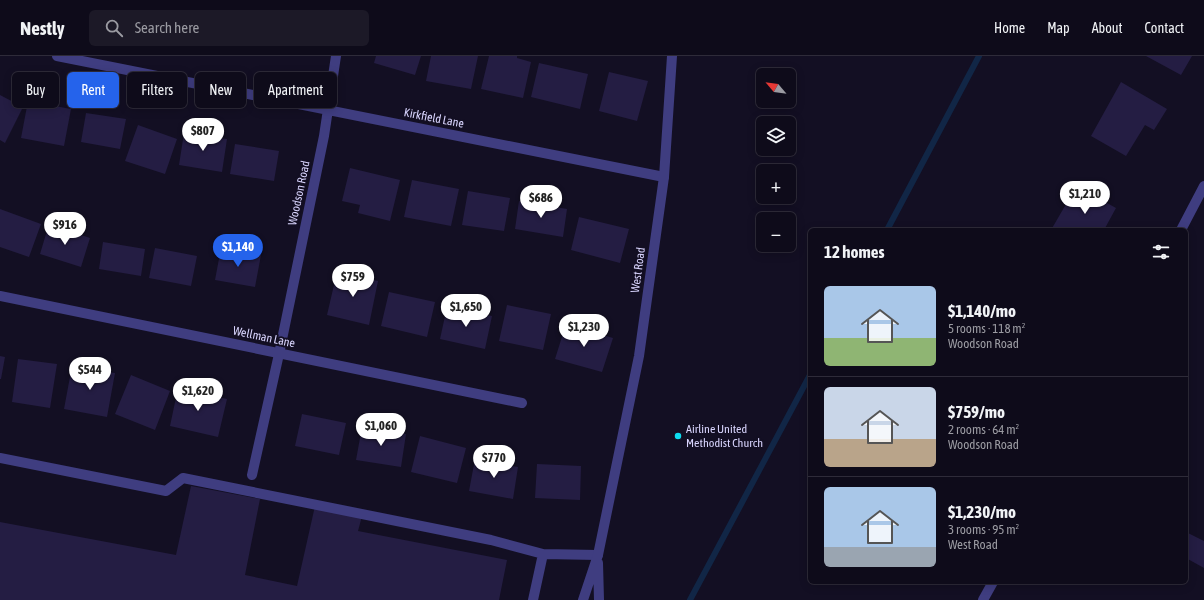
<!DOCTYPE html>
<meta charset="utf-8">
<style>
:root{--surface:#0e0b1a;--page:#1c1927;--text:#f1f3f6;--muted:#9b9ba2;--line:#2e2b39;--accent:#2563eb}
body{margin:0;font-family:"Asap Condensed",sans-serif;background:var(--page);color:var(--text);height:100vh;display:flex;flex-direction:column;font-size:15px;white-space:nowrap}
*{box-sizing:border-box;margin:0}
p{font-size:13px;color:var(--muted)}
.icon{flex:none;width:22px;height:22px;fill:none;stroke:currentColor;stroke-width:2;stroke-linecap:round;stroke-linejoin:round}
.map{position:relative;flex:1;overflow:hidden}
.sheet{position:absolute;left:808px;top:172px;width:380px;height:356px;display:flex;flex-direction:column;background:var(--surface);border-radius:6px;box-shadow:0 2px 10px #0003,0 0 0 1px var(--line)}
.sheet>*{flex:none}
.top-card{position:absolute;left:12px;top:16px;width:380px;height:36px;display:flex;gap:8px}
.needle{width:26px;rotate:299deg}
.fabs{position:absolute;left:756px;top:12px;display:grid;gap:8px}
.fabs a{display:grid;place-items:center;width:40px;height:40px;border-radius:6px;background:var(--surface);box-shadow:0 2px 10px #0003,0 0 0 1px var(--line);font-size:20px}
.price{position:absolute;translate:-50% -34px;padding:0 9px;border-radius:14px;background:#fff;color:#222;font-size:13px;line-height:26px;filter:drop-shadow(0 1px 2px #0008)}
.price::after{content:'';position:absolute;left:50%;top:24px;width:12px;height:9px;margin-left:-6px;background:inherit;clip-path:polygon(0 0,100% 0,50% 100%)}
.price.on{background:var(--accent);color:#fff}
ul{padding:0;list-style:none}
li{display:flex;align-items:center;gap:12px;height:100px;padding:0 16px}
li+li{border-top:1px solid var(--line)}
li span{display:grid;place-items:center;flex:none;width:112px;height:80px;border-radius:6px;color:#555}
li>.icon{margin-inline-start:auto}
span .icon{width:48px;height:48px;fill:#fffc;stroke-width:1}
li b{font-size:17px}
h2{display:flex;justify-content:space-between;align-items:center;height:48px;padding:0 16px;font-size:17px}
.chip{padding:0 14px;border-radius:6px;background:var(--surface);box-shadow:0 2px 10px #0003,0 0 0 1px var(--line);font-size:14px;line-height:36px}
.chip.on{background:var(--accent);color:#fff}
header{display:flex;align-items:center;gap:24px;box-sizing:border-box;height:56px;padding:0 20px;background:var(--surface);border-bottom:1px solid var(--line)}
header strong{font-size:19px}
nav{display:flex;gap:22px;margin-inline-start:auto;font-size:14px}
.search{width:280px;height:36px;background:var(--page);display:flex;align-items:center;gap:10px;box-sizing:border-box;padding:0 14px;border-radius:6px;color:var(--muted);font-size:15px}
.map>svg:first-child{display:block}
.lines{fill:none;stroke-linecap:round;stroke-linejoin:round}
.stream{stroke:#112646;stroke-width:6}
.building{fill:#241d43}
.service{stroke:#3f3d80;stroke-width:10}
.minor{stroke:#3f3d80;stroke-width:10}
.tertiary{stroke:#3f3d80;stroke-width:10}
.poi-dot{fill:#0ddcf0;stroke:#130f23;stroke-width:1.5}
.labels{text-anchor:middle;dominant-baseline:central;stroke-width:4;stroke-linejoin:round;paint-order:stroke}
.street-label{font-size:12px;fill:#d8d4fd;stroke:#130f23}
.poi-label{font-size:12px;fill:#d8d4fd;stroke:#130f23;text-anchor:start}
</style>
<header>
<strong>Nestly</strong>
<div class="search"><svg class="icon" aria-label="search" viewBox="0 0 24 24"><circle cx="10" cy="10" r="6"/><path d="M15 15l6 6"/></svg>Search here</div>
<nav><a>Home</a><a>Map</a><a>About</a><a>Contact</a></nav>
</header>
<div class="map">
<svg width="1204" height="544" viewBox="0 0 1204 544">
<rect width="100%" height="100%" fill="#130f23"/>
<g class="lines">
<path class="stream" d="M887,174L979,0
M690,544L810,319"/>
</g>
<path class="building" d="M376,0H421L415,19L374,7Z
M431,0H478L471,33L426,25Z
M489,0H517V2L531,6L523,42L481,33Z
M1146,0H1192L1181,19Z
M539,7L588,18L580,53L531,41Z
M609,16L648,25L637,65L599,55Z
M1121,26L1167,53L1154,74L1145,69L1126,100L1091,80Z
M0,39L23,51L5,87L0,84Z
M28,45L71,53L64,90L21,82Z
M86,57L126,63L120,93L81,86Z
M138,69L177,83L165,118L125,105Z
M184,77L227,83L222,116L179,109Z
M235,88L279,95L274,125L230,118Z
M350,112L400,124L390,165L358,157L360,149L342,145Z
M412,124L459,133L451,170L404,161Z
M468,135L510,142L504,175L462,169Z
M1087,136L1116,152L1104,174H1051L1069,143L1080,149Z
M519,145L567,153L563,181L515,173Z
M0,153L41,168L29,201L0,191Z
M579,161L629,173L620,207L571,194Z
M49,168L90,182L81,211L40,198Z
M103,186L145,193L141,220L99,213Z
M155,192L197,200L191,230L149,222Z
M221,192L261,199L255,231L215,224Z
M337,216L378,225L369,269L327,259Z
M389,236L435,246L427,281L381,270Z
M507,249L551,258L543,294L499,285Z
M447,251L492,260L485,293L440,283Z
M566,268L613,282L602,316L555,303Z
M0,300L5,301L1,323H0Z
M18,303L57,308L50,352L12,346Z
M72,310L115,317L107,361L64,353Z
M131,319L170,335L155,374L115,358Z
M178,332L227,343L218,381L170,370Z
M302,358L346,367L339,399L295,390Z
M362,371L406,378L401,411L356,404Z
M420,380L466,392L457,427L411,416Z
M475,403L518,411L513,443L469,435Z
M537,408L581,410L580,444L535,442Z
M191,430L260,443L245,519L297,530L315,450L362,460L358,475L507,504L499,544H0V466L176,499Z
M1186,476L1204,485V512L1186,502Z"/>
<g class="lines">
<path class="service" d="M0,402L166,435L183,422L491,484L543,498
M533,544L543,498L598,499"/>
<path class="minor" d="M57,0L664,121
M0,240L522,347
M252,419L279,298L324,80L336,0"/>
<path class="tertiary" d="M1181,174L1204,130
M598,507L599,544
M583,544L598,499L639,300L664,121L672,0
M983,544L993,526"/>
</g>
<circle class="poi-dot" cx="678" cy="380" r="4"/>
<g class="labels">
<g class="street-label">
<text transform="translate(434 62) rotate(11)">Kirkfield Lane</text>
<text transform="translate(299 137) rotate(-78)">Woodson Road</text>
<text transform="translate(638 214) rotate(-82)">West Road</text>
<text transform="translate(264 281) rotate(12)">Wellman Lane</text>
</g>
<g class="poi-label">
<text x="686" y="373">Airline United<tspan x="686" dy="14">Methodist Church</tspan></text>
</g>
</g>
</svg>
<div class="fabs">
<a><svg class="needle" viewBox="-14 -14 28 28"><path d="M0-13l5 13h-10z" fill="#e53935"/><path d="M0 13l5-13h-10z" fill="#9b9ba2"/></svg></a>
<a><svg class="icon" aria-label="layers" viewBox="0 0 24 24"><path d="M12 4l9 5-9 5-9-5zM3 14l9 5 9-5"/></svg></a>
<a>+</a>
<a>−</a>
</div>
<b class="price" style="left:203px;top:96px">$807</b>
<b class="price" style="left:1085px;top:159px">$1,210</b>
<b class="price" style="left:541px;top:163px">$686</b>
<b class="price" style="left:65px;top:190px">$916</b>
<b class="price on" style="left:238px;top:212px">$1,140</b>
<b class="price" style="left:353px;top:242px">$759</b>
<b class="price" style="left:466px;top:272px">$1,650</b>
<b class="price" style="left:584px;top:292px">$1,230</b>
<b class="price" style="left:90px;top:335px">$544</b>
<b class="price" style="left:198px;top:356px">$1,620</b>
<b class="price" style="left:381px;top:391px">$1,060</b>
<b class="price" style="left:494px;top:423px">$770</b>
<div class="top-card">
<a class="chip">Buy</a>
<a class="chip on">Rent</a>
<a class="chip">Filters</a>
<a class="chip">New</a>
<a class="chip">Apartment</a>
</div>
<section class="sheet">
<h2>12 homes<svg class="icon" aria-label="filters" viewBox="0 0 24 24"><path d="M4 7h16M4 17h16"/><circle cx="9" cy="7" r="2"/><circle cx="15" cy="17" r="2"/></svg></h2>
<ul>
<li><span style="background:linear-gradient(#a9c7e8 65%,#8fb573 0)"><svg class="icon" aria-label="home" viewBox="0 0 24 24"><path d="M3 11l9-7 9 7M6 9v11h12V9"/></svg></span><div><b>$1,140/mo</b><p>5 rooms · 118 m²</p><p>Woodson Road</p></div></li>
<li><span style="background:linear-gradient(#c9d6e8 65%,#b9a48a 0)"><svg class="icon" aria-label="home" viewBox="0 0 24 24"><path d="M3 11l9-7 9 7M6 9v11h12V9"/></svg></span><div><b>$759/mo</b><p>2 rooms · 64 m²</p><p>Woodson Road</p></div></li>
<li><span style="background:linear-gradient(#a9c7e8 75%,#9aa5b1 0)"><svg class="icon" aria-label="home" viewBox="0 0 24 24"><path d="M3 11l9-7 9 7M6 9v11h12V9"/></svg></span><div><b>$1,230/mo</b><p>3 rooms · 95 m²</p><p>West Road</p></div></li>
</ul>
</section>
</div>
